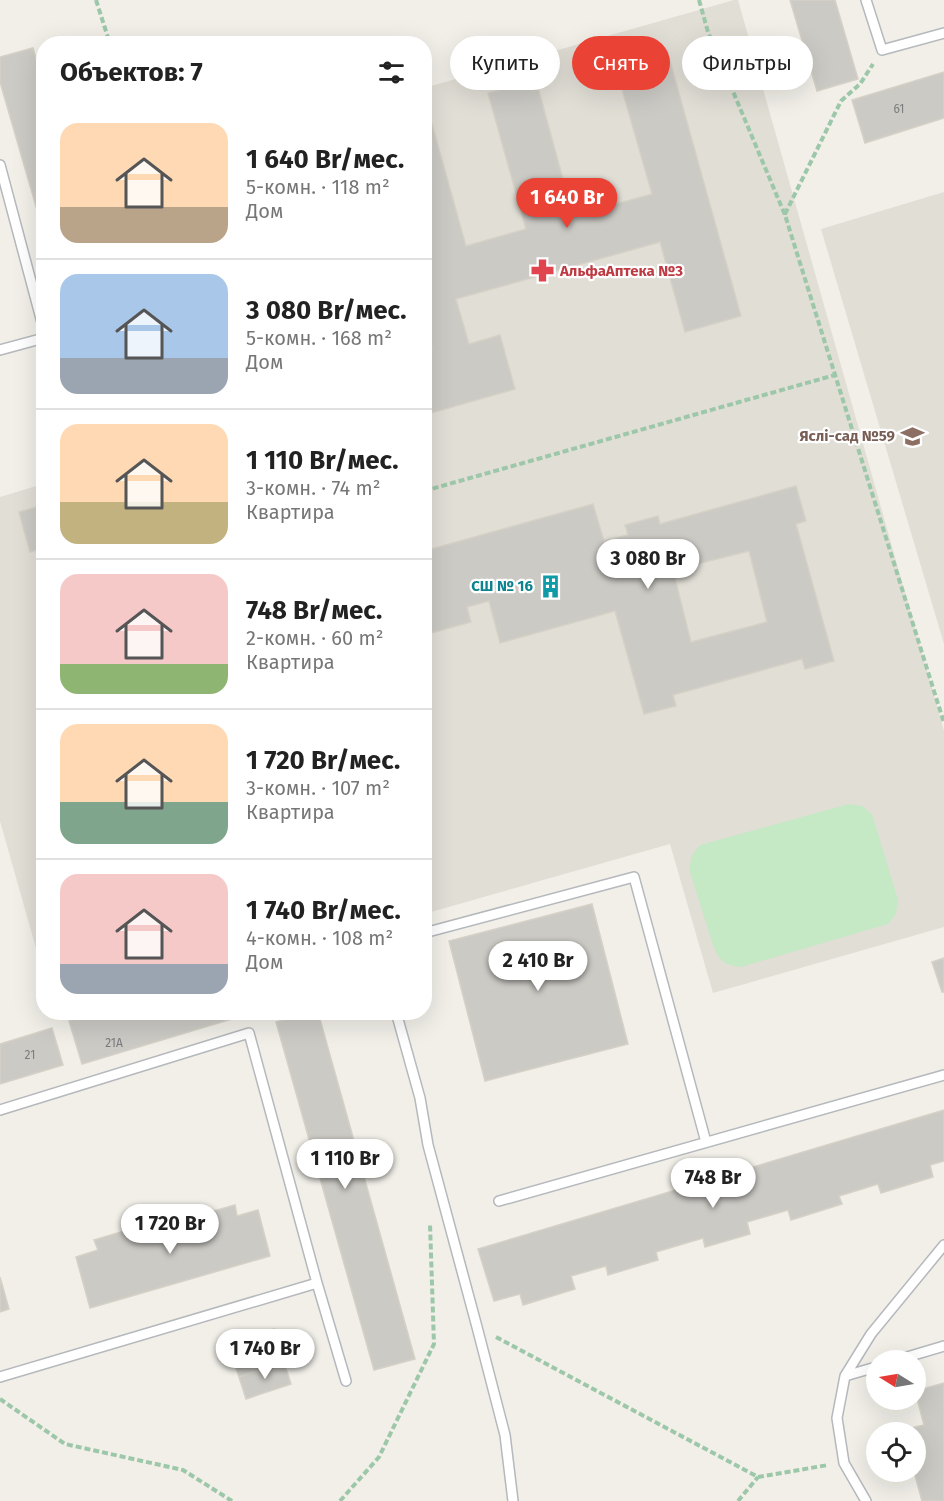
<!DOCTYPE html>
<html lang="ru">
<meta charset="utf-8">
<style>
:root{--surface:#fff;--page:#f2f2f2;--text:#222;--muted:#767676;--line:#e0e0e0;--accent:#ea4335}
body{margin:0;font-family:"Fira Sans",sans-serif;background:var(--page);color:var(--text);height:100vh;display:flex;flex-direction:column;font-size:22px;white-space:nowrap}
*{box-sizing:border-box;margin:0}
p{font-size:20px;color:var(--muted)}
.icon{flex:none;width:33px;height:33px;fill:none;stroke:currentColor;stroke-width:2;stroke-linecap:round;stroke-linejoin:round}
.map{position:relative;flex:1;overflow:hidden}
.panel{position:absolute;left:36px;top:36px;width:396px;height:984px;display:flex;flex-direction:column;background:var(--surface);border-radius:24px;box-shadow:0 6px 24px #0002}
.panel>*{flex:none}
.guide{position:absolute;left:450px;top:36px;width:404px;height:54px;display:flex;gap:12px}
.needle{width:39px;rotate:281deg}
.controls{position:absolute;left:866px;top:1350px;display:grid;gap:12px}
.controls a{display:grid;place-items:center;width:60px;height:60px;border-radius:50%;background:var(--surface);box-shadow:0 6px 24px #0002;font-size:30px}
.price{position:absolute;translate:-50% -51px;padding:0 14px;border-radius:21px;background:#fff;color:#222;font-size:20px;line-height:39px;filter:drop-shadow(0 2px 3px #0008)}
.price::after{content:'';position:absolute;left:50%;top:36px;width:18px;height:14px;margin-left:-9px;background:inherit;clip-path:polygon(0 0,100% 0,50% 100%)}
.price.current{background:var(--accent);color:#fff}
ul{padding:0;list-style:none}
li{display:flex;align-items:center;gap:18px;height:150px;padding:0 24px}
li+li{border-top:2px solid var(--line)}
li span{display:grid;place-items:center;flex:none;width:168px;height:120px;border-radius:18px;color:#555}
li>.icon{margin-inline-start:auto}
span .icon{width:72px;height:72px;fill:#fffc;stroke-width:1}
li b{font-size:26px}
h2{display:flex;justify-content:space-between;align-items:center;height:72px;padding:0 24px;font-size:26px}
.chip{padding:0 21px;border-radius:27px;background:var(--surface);box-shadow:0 6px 24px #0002;font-size:21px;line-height:54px}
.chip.current{background:var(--accent);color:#fff}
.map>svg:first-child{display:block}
.education{fill:#e1ded6}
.green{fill:#c5e8c5}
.building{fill:#cccac5;stroke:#d6d1c6;stroke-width:1.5;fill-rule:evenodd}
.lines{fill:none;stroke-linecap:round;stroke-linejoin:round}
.lane-casing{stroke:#b5b8bc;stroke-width:12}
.path{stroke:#9cc7a9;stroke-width:4;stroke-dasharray:6 3;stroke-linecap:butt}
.lane{stroke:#fff;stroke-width:9}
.labels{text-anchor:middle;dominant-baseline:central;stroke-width:4.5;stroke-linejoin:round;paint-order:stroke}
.number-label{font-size:12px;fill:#7a7d7f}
.health-label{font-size:15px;font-weight:bold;fill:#be3a42;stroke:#fff;text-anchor:start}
.education-label{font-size:15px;font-weight:bold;fill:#785e54;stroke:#fff;text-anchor:end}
.culture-label{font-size:15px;font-weight:bold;fill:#0d838f;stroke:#fff;text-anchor:end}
</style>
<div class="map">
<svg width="944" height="1501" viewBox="0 0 944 1501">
<rect width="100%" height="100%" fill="#f1efe8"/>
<path class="education" d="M734,0H738L944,731V927L713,993L670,844L431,912L424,888V88Z
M944,192V644L821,229Z
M43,484L44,958L39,959L0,821V497Z"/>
<path class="green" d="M849,804L862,806L872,814L898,900L896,914L888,924L741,967C724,965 719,961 713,945L689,869L692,855L700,845Z"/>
<path class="building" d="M790,0H835L858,79L817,91Z
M33,48L44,86V234L0,82V57Z
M667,50L741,316L685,332L660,242L456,299L469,344L500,335L515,389L424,415V350L432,348L424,321V126L432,124L466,246L526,229L488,93L536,80L573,216L652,194L615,65Z
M944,72V118L865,143L852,100Z
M796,486L806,521L796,524L834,661L805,669L802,659L673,695L676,706L644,714L615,611L500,643L489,601L467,607L471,622L424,635V551L593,504L604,541L628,535L625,525L658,516L660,524ZM749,551L767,622L691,642L673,570Z
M44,505V548L30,552L19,512Z
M592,904L628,1044L485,1081L449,941Z
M944,958V992H942L932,962Z
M98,1012H255L82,1064L69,1021Z
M310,1012H318L415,1359L374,1370L276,1022Z
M52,1028L63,1065L0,1084V1044Z
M944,1110V1161L930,1165L933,1177L881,1193L878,1184L839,1196L842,1204L791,1220L788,1210L747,1222L750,1234L705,1247L703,1238L656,1252L658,1260L608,1275L606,1266L571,1276L575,1289L523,1305L520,1294L494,1301L478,1249Z
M235,1205L237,1216L258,1210L270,1256L90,1308L76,1257L98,1250L94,1240L148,1224L151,1238L185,1228L182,1220Z
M0,1277L9,1309L0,1312Z
M274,1329L284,1362L239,1377L228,1345Z
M284,1362L291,1384L246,1399L239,1377Z
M944,1383V1501H922L914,1472L915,1432H894L924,1425L915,1391Z"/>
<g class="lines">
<defs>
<path id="lane" d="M866,0L882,50L944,33
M0,165L44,330
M0,350L44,338
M424,933L634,877L706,1142
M396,1012L420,1098L428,1145L477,1327L505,1435L513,1501
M0,1110L249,1033L317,1283L0,1377
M499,1201L944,1075
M317,1283L346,1381
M897,1360L944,1346
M845,1376L871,1334L944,1245
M866,1501L844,1463L837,1418L845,1376L876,1367"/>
</defs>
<use href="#lane" class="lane-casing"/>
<path class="path" d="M96,0L110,44
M699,0L708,32L785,215L944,723
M785,214L841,101L860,84L873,64
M424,491L835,375
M496,1337L758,1477L828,1465
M0,1399L65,1444L183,1470L232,1501
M340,1501L379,1457L434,1344L430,1224
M738,1501L758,1477"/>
<use href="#lane" class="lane"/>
</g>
<defs>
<symbol id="pharmacy-bare" viewBox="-9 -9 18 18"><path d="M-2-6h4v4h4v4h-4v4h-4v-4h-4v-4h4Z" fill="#e0444e" stroke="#fff" stroke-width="2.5" paint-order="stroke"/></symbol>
<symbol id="school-bare" viewBox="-9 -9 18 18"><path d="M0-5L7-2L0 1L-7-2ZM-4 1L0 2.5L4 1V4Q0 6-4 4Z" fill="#8d6e63" stroke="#fff" stroke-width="2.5" paint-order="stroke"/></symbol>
<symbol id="building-bare" viewBox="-9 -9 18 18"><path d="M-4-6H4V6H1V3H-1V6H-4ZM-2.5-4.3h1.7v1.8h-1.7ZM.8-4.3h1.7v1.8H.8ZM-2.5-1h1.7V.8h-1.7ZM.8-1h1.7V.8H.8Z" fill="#0f9aa8" stroke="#fff" stroke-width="2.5" paint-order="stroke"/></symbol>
</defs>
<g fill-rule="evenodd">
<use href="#pharmacy-bare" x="526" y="254" width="33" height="33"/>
<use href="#school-bare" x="896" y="420" width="33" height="33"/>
<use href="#building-bare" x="534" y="570" width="33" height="33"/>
</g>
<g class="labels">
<g class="number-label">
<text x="899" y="109">61</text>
<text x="114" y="1043">21А</text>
<text x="30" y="1055">21</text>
</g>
<g class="health-label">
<text x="560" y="271">АльфаАптека №3</text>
</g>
<g class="education-label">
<text x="895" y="436">Яслі-сад №59</text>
</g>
<g class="culture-label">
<text x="533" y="586">СШ № 16</text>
</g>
</g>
</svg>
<div class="controls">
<a><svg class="needle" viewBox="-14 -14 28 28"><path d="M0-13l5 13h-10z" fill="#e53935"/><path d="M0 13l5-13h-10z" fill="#767676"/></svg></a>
<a><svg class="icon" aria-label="locate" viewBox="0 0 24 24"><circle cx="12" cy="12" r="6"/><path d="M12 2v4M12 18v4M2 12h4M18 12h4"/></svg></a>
</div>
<b class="price current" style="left:567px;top:229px">1 640 Br</b>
<b class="price" style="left:648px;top:590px">3 080 Br</b>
<b class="price" style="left:538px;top:992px">2 410 Br</b>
<b class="price" style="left:345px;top:1190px">1 110 Br</b>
<b class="price" style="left:713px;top:1209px">748 Br</b>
<b class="price" style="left:170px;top:1255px">1 720 Br</b>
<b class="price" style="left:265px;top:1380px">1 740 Br</b>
<div class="guide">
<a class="chip">Купить</a>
<a class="chip current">Снять</a>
<a class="chip">Фильтры</a>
</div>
<section class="panel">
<h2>Объектов: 7<svg class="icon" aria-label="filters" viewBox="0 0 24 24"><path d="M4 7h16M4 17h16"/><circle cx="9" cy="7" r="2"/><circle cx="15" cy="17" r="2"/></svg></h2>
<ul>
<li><span style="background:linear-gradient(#ffd9b3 70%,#b9a48a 0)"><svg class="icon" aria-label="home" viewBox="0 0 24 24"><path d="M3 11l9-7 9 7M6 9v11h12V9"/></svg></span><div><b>1 640 Br/мес.</b><p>5-комн. · 118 m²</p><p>Дом</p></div></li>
<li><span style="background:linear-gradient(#a9c7e8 70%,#9aa5b1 0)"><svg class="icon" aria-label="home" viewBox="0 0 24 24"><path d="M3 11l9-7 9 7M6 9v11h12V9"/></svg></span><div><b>3 080 Br/мес.</b><p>5-комн. · 168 m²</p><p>Дом</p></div></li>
<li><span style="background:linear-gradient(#ffd9b3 65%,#c2b280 0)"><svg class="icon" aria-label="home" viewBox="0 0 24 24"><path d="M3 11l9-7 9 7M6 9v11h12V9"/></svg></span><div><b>1 110 Br/мес.</b><p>3-комн. · 74 m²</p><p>Квартира</p></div></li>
<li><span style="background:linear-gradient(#f6c9c9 75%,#8fb573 0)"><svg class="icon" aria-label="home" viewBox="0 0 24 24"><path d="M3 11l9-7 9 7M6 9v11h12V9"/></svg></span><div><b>748 Br/мес.</b><p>2-комн. · 60 m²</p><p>Квартира</p></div></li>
<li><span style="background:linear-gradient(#ffd9b3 65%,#7fa58c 0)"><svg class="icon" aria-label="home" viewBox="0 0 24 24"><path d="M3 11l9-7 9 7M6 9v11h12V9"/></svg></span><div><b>1 720 Br/мес.</b><p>3-комн. · 107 m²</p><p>Квартира</p></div></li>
<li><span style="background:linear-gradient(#f6c9c9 75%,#9aa5b1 0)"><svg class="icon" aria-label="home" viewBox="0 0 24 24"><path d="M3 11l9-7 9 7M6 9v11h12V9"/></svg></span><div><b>1 740 Br/мес.</b><p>4-комн. · 108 m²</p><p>Дом</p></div></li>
</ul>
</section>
</div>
